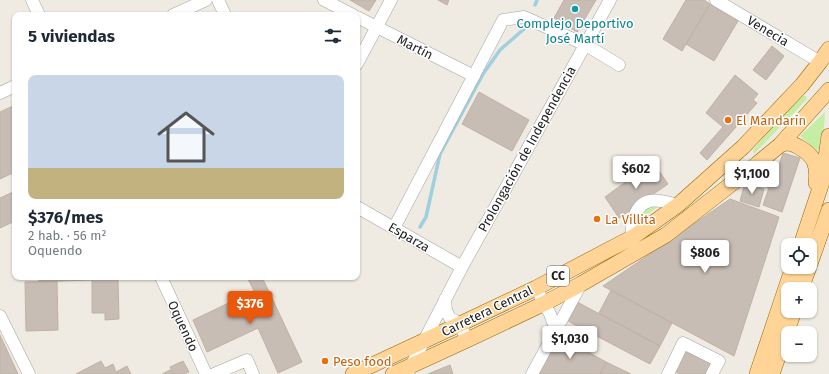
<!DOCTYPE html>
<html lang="es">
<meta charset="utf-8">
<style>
:root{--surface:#fff;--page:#f6f6f7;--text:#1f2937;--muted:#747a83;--line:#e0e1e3;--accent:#ea580c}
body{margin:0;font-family:"Fira Sans",sans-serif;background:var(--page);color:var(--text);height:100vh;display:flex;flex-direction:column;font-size:15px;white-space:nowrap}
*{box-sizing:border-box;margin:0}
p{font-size:13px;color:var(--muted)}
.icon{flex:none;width:22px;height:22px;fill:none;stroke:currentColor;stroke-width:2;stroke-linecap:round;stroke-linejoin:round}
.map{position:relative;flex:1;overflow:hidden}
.drawer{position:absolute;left:12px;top:12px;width:348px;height:268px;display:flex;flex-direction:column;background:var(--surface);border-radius:8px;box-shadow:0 1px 3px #0004}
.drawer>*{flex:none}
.tools{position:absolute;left:781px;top:238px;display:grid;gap:8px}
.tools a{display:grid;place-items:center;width:36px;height:36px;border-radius:8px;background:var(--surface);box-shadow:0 1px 3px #0004;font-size:20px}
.price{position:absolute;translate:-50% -34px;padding:0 9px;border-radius:4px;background:#fff;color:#222;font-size:13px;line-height:26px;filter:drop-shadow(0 1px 2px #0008)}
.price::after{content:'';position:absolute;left:50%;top:24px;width:12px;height:9px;margin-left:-6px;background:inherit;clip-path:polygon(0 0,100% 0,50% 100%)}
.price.on{background:var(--accent);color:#fff}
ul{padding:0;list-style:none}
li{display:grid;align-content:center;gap:8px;height:212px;padding:0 16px}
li+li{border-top:1px solid var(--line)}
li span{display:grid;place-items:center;height:124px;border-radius:8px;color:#555}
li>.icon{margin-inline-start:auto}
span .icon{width:72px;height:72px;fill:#fffc;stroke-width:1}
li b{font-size:17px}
h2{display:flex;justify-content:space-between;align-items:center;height:48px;padding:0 16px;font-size:17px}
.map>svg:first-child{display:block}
.grass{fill:#c6eda4}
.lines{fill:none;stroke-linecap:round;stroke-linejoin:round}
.stream{stroke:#9fd0df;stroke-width:3.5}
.building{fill:#c7bdb5;stroke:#c1b1a3}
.minor-casing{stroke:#a4a4a4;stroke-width:13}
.major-casing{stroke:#956700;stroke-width:16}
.minor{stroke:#fff;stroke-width:12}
.major{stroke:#ffd496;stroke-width:15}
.culture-dot{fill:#0f9aa8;stroke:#fff;stroke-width:1.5}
.food-dot{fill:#e8710a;stroke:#fff;stroke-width:1.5}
.labels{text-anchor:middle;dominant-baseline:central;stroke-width:3;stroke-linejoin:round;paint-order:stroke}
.shield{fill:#fff;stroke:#616161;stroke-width:1}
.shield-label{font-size:12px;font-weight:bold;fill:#1d1d1d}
.culture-label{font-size:13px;fill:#0d838f;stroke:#fff}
.street-label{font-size:13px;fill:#1d1d1d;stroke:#fff}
.food-label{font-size:13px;fill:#c56008;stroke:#fff;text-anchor:start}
</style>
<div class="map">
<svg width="829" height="374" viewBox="0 0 829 374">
<rect width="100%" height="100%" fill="#efebe2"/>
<path class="grass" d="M800,96H806L807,99L754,154L753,150Z
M825,112L822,155L800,136Z
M650,205L658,207L642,218L638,215Z"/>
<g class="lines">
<path class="stream" d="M535,5L537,0
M420,227L426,217L440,154L483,74L500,50L524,29"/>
</g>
<path class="building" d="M350,0H376L369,11Z
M438,0H449L447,5Z
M564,0H596L577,32L554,18Z
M686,0H704L710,4L682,51L663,39Z
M710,4L738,21L714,61L686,44Z
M772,46L784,56L766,80L753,70Z
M735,75L758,94L753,100L757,103L707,160L700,153L723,127L706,113Z
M479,92L529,120L512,151L462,124Z
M15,105V172L0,179V112Z
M783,153L800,158L782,212L763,205L769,188L763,185L767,174L775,177Z
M653,162L668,184L619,218L605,197Z
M745,183L764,189L759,207L740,201Z
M15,191V221L0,228V198Z
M730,199L779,217L734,356L603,286Z
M39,277H62V281L39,282Z
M62,277H92V280L62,281Z
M92,277H122V278H118L119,319L105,320V313H92Z
M247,277H262L302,362L278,373L258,328L207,352L193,320L254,291Z
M57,281L58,330L26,331L25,282Z
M611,290L672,323L660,346L599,313Z
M577,302L660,346L650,364L566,320Z
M0,335L18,374H0Z
M558,335L606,362L600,374H536Z
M684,350L713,363L708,374H680L674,371Z
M101,361L105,368L113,364L116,372L127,366L131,374H76Z
M183,361L189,372L184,374H173L170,367Z
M606,362L631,374H600Z
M450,365L453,374H428Z
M170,370L172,374H162Z"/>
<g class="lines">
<defs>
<path id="minor" d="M32,0L39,15
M218,0L225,15
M324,0L353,15
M716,0L820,62
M173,15L206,0
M357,17L474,76
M357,64L391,0
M0,93L15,86
M357,207L462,267
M394,228L503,20L524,17L586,45L619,65
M631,238C632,224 634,204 650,201C657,199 671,203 678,205
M161,277L206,374
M536,288L550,314L556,330
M445,299L446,311L450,318L460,324L467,340
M0,316L29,374
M409,370L462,267L610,0
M214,374L247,360L253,374
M532,374L581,284
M668,374L683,343L719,361L712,374"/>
<path id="major" d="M780,145C782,144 786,143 789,143C798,145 810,153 814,161C817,168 817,176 816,183
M801,245L823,179L829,136
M810,264L829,210
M801,289L809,267
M353,374L460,324L536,288L633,237L657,220L678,205L743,147L802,85L820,62L829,49
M393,374L467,340L545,303L581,284L666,235L757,164L780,145L829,90
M757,374L793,267
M772,374L794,311"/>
</defs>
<use href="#minor" class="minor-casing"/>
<use href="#major" class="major-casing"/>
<use href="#minor" class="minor"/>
<use href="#major" class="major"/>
</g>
<circle class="culture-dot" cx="575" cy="9" r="4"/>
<g class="food-dot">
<circle cx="728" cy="120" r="4"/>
<circle cx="597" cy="219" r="4"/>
<circle cx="325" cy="361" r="4"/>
</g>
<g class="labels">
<rect class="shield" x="547" y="266" width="22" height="20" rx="3"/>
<g class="shield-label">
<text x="558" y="276">CC</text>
</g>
<g class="culture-label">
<text x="575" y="23">Complejo Deportivo<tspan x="575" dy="15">José Martí</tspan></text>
</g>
<g class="street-label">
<text transform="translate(768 31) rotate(31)">Venecia</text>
<text transform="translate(415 47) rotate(27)">Martín</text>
<text transform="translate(527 149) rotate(-61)">Prolongación de Independencia</text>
<text transform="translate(409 237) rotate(30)">Esparza</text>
<text transform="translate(487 311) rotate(-26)">Carretera Central</text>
<text transform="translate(183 326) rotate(65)">Oquendo</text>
</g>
<g class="food-label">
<text x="736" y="120">El Mandarín</text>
<text x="605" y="219">La Villita</text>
<text x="333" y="361">Peso food</text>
</g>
</g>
</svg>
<div class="tools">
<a><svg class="icon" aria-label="locate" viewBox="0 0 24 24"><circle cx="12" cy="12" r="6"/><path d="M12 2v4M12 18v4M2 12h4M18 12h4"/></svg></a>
<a>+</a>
<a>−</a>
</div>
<b class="price" style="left:636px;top:190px">$602</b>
<b class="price" style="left:752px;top:195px">$1,100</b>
<b class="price" style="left:705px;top:274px">$806</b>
<b class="price on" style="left:250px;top:325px">$376</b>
<b class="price" style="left:570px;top:360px">$1,030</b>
<section class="drawer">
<h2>5 viviendas<svg class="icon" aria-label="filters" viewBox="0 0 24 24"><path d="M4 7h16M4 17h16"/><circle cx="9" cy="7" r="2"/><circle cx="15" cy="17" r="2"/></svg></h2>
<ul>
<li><span style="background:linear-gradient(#c9d6e8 75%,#c2b280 0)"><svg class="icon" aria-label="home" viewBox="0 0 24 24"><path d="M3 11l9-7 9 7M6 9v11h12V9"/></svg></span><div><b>$376/mes</b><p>2 hab. · 56 m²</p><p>Oquendo</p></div></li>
</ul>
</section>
</div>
